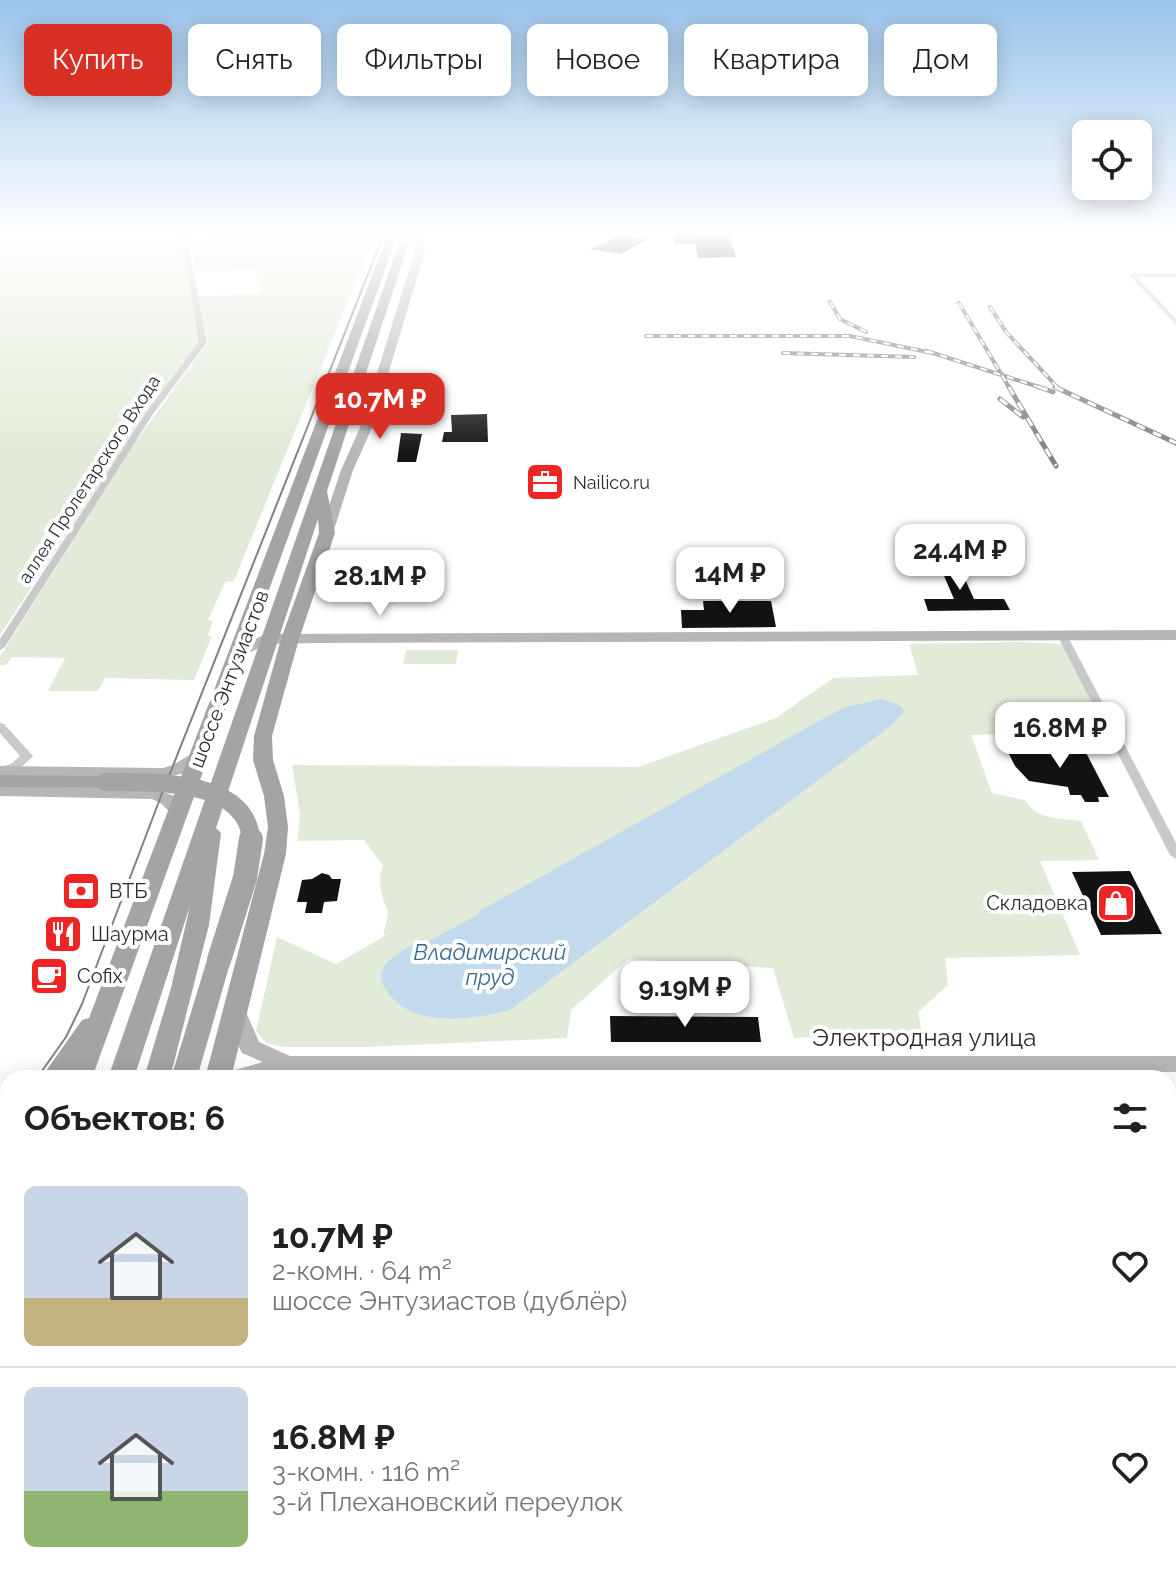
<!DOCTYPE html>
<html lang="ru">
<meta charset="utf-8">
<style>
:root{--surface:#fff;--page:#f6f6f6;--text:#202124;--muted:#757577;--line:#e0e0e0;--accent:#d93025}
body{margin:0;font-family:Raleway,sans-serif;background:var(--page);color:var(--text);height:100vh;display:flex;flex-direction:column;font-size:30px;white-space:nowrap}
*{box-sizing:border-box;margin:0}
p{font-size:26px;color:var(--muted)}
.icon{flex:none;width:44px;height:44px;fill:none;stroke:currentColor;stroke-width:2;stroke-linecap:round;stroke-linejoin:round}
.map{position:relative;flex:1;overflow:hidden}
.drawer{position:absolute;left:0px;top:1070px;width:1176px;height:514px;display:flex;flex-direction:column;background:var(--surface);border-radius:24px 24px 0 0;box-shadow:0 4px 20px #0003}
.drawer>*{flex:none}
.banner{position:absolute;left:24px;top:24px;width:1128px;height:72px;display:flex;gap:16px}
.controls{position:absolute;left:1072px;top:120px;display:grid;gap:16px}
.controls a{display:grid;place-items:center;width:80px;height:80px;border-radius:12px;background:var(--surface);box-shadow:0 4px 20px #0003;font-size:40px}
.price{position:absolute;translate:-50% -68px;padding:0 18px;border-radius:16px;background:#fff;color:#222;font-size:26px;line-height:52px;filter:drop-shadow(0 2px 4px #0008)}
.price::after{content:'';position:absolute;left:50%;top:48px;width:24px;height:18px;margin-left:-12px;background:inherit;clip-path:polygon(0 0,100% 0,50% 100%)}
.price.selected{background:var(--accent);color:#fff}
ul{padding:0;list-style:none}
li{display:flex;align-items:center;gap:24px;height:200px;padding:0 24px}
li+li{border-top:2px solid var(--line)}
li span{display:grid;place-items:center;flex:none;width:224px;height:160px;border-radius:12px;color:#555}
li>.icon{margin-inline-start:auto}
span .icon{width:96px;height:96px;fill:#fffc;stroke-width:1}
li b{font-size:34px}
h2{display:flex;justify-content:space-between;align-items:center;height:96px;padding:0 24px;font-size:34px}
.chip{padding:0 28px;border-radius:12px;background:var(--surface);box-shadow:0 4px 20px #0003;font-size:28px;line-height:72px}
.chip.selected{background:var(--accent);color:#fff}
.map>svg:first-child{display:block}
.green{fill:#e1ebd8}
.water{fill:#c3d9ec}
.building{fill:#131313}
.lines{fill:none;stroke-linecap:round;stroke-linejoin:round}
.street{fill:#c9c9c9;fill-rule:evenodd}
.secondary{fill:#b6b6b6;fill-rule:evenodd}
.primary{fill:#a4a4a4;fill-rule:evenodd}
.tram{stroke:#818181;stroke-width:2}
.rail-far1-casing{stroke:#818181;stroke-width:4}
.rail-casing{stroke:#818181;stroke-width:5}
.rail-far1{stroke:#fff;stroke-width:2;stroke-dasharray:7;stroke-linecap:butt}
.rail{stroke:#fff;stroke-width:3;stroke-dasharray:9;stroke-linecap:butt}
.primary-bridge-far1{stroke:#a4a4a4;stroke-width:18}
.primary-bridge{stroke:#a4a4a4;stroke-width:24}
.labels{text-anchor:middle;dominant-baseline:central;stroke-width:8;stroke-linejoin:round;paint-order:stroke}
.far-street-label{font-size:18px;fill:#2c2c2c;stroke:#fff}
.far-poi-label{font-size:18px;fill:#2c2c2c;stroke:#fff;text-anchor:start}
.street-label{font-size:20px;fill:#2c2c2c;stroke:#fff}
.poi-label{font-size:20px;fill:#2c2c2c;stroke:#fff;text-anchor:start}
.water-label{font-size:22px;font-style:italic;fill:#376891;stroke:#fff}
.near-street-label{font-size:24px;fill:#2c2c2c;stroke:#fff}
</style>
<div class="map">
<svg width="1176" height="1583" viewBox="0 0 1176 1583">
<rect width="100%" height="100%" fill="#fff"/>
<path class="green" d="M0,234H181L200,342L116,459L0,635Z
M190,238L371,244L234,581L225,582L208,620L213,621L208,635L212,636L194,680L105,678L98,691H48L65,658L12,657L6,665H0V657L127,454L208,342L198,297L262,293L255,269L195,272Z
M1020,642L1062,644L1086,689L1102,731L971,735L992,793L1025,800C1037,820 1059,818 1081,821L1099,860L1040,861L1080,955L945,958L948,985L918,1012L922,1033L794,1038L773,968L628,959L571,1010L567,1038L365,1047H284L266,1043L256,1031L277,937L336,964L383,937L388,911C381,897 377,879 383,866L364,840L297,841L300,814L292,765L638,767L776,718L833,678L918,675L909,644Z
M406,650H458L456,664H403Z
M733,994L735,1011H689L688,995Z"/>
<path class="water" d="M882,699L901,706L904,711L892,725L510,1010C471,1020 407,1030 384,986C380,978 380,970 387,963C396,953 411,946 423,938L427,942L479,914L478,912L819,721L845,707Z"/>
<path class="building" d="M673,234L729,236L736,257L698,258L695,244H675Z
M620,235L648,239L621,254L590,249Z
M487,414L488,442H442L444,432H452L451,415Z
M401,433L422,434L416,462H397Z
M935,555H954L974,599H1004L1010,610L928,611L924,599H954Z
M703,601H771L776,627L682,628L681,610H704Z
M1083,747L1109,797H1098L1099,802H1085L1081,795H1070L1068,787L1029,781L1015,766L1006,748Z
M1130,871L1162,934L1101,935L1072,872Z
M322,873L329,875L332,879H341L337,901L324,902L322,913H305L307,902H297L302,880L312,879Z
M610,1016L758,1017L761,1042H611Z"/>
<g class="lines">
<path class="street" d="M186,234L207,342L153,414L5,647L0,650V639L146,413L199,342L181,235Z
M1132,273H1176V277H1137L1176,319V325L1130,276V274Z
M1062,632L1067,635L1176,843V859L1170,855L1057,635Z
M0,723L4,724L33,756C24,766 13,773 0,773V767L11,764L20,756L0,733Z"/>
<path class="secondary" d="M167,234L277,237L423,234L425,251L372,428L353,470L332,536H322L320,533L341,470L360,428L415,251V241L277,243Z
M1176,630V640L314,643L268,644L240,657L232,652L265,634Z
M201,748L210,753L207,757L185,773L163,778L0,776V766L163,768L173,765Z
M0,786L155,789L174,796L188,812L185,816H173L162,804L152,799L0,796Z
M235,1002L243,1005L259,1042L290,1056H1176V1072H288L267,1078H225L228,1072L263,1062L242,1053L239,1047L224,1010L227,1005Z"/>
<path class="primary" d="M388,234H398L92,1078H41L82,1020L89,1018Z
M403,243L408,246L327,491L335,533L299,639L272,736L273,760L284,796L288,827L286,854L231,1078H205L264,854L268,827L264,796L253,760L254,736L281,639L319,533L318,519L216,828L221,833L209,925L170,1078H144L171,988L190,906L134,1078H108L398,246Z
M0,775L106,776L116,782L106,788L0,787Z
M219,952L227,954L231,960L197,1078H171L207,960L211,954Z
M8,1145V1179L0,1182V1147Z
M8,1255V1299L0,1301V1258Z
M8,1400V1450L0,1453V1403Z
M8,1454V1490L0,1493V1457Z
M8,1561V1576H31L29,1583H0V1568Z
M87,1576H122L125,1583H90Z"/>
<path class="tram" d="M37,1078L66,1037L82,1004L161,796L384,234
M0,1138L8,1127"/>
<defs>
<path id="rail-far1" d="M830,302L840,319L866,332
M959,303L1010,389
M990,307L1006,332L1059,389
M646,336H850L937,354
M927,351L1045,389
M783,353L914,357"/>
<path id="rail" d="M1009,387L1056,466
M1039,387L1053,392
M1055,387L1176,443
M1000,399L1023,417"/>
</defs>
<use href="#rail-far1" class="rail-far1-casing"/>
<use href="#rail" class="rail-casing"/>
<use href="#rail-far1" class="rail-far1"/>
<use href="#rail" class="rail"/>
<path class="primary-bridge-far1" d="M106,782C150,782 249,778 251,841"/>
<path class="primary-bridge" d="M219,960L245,878L251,839"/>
</g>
<linearGradient id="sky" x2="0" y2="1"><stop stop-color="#99c3ea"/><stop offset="0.51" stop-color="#fff"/><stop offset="1" stop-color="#fff" stop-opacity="0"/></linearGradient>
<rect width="1176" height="456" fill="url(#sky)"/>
<defs>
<symbol id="office-square" viewBox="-11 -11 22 22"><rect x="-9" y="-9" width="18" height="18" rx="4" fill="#ee2425" stroke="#fff"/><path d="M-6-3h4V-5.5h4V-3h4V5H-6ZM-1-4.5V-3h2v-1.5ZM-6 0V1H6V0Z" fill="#fff"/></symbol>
<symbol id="bank-square" viewBox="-11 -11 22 22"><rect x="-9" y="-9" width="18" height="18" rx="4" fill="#ee2425" stroke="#fff"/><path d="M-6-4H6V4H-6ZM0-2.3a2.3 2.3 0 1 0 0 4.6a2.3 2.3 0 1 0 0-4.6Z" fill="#fff"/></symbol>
<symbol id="shop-square" viewBox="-11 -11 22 22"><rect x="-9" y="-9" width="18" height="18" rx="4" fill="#ee2425" stroke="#fff"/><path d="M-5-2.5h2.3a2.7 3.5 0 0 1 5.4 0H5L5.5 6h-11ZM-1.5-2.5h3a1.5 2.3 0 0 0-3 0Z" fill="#fff"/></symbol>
<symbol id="restaurant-square" viewBox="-11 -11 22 22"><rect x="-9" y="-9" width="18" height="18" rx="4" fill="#ee2425" stroke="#fff"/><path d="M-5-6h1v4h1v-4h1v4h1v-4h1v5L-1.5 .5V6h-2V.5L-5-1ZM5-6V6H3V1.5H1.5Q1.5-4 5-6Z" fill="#fff"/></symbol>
<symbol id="cafe-square" viewBox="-11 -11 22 22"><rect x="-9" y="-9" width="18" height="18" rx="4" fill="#ee2425" stroke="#fff"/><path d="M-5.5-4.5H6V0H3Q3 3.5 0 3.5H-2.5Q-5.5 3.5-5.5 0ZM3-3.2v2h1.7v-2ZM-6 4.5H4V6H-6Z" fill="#fff"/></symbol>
</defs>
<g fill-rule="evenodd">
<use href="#office-square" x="523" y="460" width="44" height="44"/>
<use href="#bank-square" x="59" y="869" width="44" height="44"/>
<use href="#shop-square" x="1094" y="881" width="44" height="44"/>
<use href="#restaurant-square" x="41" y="912" width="44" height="44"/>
<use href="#cafe-square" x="27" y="954" width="44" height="44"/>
</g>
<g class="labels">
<g class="far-street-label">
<text transform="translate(89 479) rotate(-57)">аллея Пролетарского Входа</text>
</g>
<g class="far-poi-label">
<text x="573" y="482">Nailico.ru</text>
</g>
<g class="street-label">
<text transform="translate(229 679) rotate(-69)">шоссе Энтузиастов</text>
</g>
<g class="poi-label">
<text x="109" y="891">ВТБ</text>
<text x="1088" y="903" text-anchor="end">Складовка</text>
<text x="91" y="934">Шаурма</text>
<text x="77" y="976">Cofix</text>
</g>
<g class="water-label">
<text x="490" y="952">Владимирский<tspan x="490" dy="25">пруд</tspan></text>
</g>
<g class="near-street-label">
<text x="924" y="1037">Электродная улица</text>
</g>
</g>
</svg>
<div class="controls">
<a><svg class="icon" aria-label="locate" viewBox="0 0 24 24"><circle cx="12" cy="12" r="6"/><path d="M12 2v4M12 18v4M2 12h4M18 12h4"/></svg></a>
</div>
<b class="price selected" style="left:380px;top:441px">10.7M ₽</b>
<b class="price" style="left:960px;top:592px">24.4M ₽</b>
<b class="price" style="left:730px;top:615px">14M ₽</b>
<b class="price" style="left:380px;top:618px">28.1M ₽</b>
<b class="price" style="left:1060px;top:770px">16.8M ₽</b>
<b class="price" style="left:685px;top:1029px">9.19M ₽</b>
<div class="banner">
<a class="chip selected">Купить</a>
<a class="chip">Снять</a>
<a class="chip">Фильтры</a>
<a class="chip">Новое</a>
<a class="chip">Квартира</a>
<a class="chip">Дом</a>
</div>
<section class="drawer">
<h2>Объектов: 6<svg class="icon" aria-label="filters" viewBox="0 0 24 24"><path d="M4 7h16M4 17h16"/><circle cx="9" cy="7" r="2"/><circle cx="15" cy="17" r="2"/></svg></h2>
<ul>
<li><span style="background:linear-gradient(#c9d6e8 70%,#c2b280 0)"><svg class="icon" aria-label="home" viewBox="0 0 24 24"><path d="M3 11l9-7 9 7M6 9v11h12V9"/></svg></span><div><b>10.7M ₽</b><p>2-комн. · 64 m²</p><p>шоссе Энтузиастов (дублёр)</p></div><svg class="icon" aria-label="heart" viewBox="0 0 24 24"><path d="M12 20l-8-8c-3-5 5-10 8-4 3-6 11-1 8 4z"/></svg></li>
<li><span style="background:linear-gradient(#c9d6e8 65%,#8fb573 0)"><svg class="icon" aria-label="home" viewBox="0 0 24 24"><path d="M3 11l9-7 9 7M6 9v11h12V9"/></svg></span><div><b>16.8M ₽</b><p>3-комн. · 116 m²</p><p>3-й Плехановский переулок</p></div><svg class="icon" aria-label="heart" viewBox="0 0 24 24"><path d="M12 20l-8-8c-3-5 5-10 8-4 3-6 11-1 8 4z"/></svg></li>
</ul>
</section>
</div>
